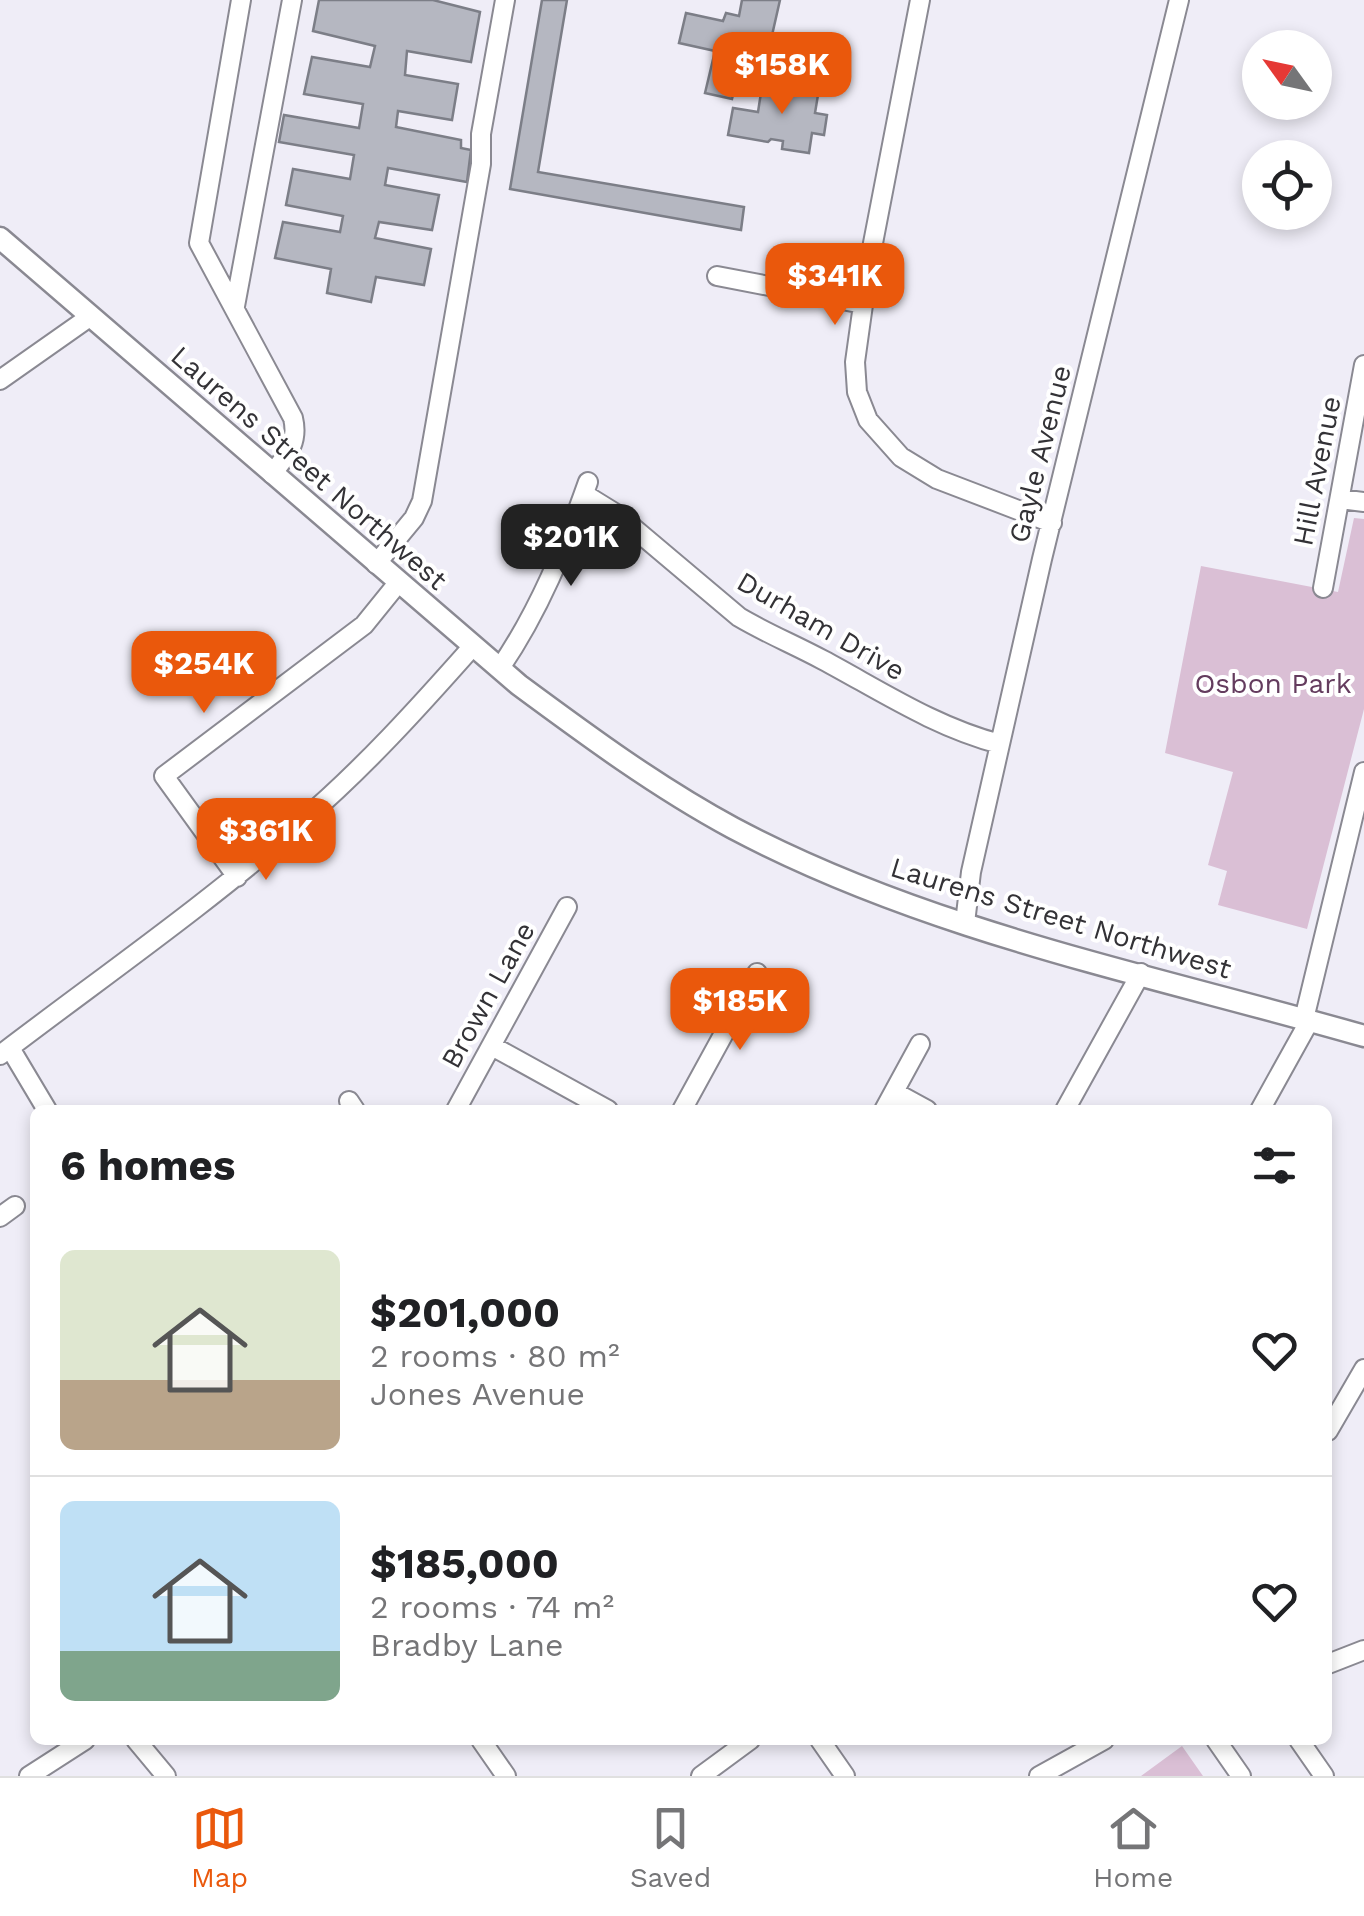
<!DOCTYPE html>
<meta charset="utf-8">
<style>
:root{--surface:#fff;--page:#f2f2f2;--text:#202124;--muted:#757577;--line:#e0e0e0;--accent:#ea580c}
body{margin:0;font-family:"Work Sans",sans-serif;background:var(--page);color:var(--text);height:100vh;display:flex;flex-direction:column;font-size:38px;white-space:nowrap}
*{box-sizing:border-box;margin:0}
p{font-size:32px;color:var(--muted)}
.icon{flex:none;width:55px;height:55px;fill:none;stroke:currentColor;stroke-width:2;stroke-linecap:round;stroke-linejoin:round}
.map{position:relative;flex:1;overflow:hidden}
.side{position:absolute;left:30px;top:1105px;width:1302px;height:640px;display:flex;flex-direction:column;background:var(--surface);border-radius:15px;box-shadow:0 5px 15px #0003}
.side>*{flex:none}
.needle{width:65px;rotate:303deg}
.fabs{position:absolute;left:1242px;top:30px;display:grid;gap:20px}
.fabs a{display:grid;place-items:center;width:90px;height:90px;border-radius:50%;background:var(--surface);box-shadow:0 5px 15px #0003;font-size:50px}
.price{position:absolute;translate:-50% -85px;padding:0 22px;border-radius:20px;background:var(--accent);color:#fff;font-size:32px;line-height:65px;filter:drop-shadow(0 2px 5px #0008)}
.price::after{content:'';position:absolute;left:50%;top:60px;width:30px;height:22px;margin-left:-15px;background:inherit;clip-path:polygon(0 0,100% 0,50% 100%)}
.price.current{background:#222;color:#fff}
ul{padding:0;list-style:none}
li{display:flex;align-items:center;gap:30px;height:250px;padding:0 30px}
li+li{border-top:2px solid var(--line)}
li span{display:grid;place-items:center;flex:none;width:280px;height:200px;border-radius:15px;color:#555}
li>.icon{margin-inline-start:auto}
span .icon{width:120px;height:120px;fill:#fffc;stroke-width:1}
li b{font-size:42px}
h2{display:flex;justify-content:space-between;align-items:center;height:120px;padding:0 30px;font-size:42px}
.tab-bar{display:flex;justify-content:space-around;align-items:center;height:140px;border-top:2px solid var(--line);background:var(--surface);font-size:28px;color:var(--muted)}
.tab-bar a{display:grid;justify-items:center;gap:5px}
.tab-bar .current{color:var(--accent)}
.map>svg:first-child{display:block}
.green{fill:#dabfd5}
.building{fill:#b5b7c1;stroke:#7c7e87;stroke-width:2.5}
.lines{fill:none;stroke-linecap:round;stroke-linejoin:round}
.minor-casing{stroke:#8a8992;stroke-width:22}
.major-casing{stroke:#8a8992;stroke-width:25}
.minor{stroke:#fff;stroke-width:18}
.major{stroke:#fff;stroke-width:20}
.labels{text-anchor:middle;dominant-baseline:central;stroke-width:8;stroke-linejoin:round;paint-order:stroke}
.street-label{font-size:28px;fill:#333236;stroke:#fff}
.park-label{font-size:28px;fill:#643c5e;stroke:#fff}
</style>
<div class="map">
<svg width="1364" height="1776" viewBox="0 0 1364 1776">
<rect width="100%" height="100%" fill="#efedf7"/>
<path class="green" d="M1354,518L1364,519V709L1307,929L1218,905L1227,871L1208,865L1233,772L1165,753L1201,566L1338,592Z
M1182,1746L1203,1776H1141Z"/>
<path class="building" d="M319,0H433L480,12L471,62L407,51L405,75L458,84L452,120L398,111L396,127L461,140V148L471,150L467,182L388,168L385,185L439,195L432,230L379,222L375,238L431,249L424,285L376,277L371,302L327,293L331,269L275,258L283,222L340,232L343,216L286,205L293,169L350,179L354,155L279,142L284,115L359,128L363,104L304,94L312,57L370,67L375,46L313,31Z
M542,0H567L538,172L744,207L741,230L510,189Z
M742,0H780L763,75L739,70L732,99L705,93L715,51L679,43L686,13L723,21L726,13L739,16Z
M763,80L819,89L815,113L827,115L824,135L812,133L809,153L782,149L783,141L771,139L768,142L728,135L733,108L758,112Z"/>
<g class="lines">
<defs>
<path id="minor" d="M241,0L199,243L293,418C299,443 287,455 272,474
M920,0L868,269L855,362L857,392L868,420L901,457L937,479L1052,523
M717,276L863,304
M235,306L292,0
M0,380L91,316
M584,494L618,515L739,617C766,633 795,645 823,660C881,691 935,727 1000,744
M1340,499L1364,502
M376,564L414,518L422,501L481,164V134L505,0
M1323,588L1364,365
M500,668C539,611 565,547 588,482
M237,877L164,776L364,625L398,583
M965,923L971,872L1042,559L1179,0
M1304,1019L1364,772
M492,1046L608,1110
M10,1048L47,1110
M0,1055C101,978 206,905 302,821C364,768 419,707 473,646
M894,1092L927,1110
M349,1101L355,1110
M456,1110L567,907
M682,1110L757,973
M884,1110L920,1044
M1065,1110L1141,973
M1260,1110L1310,1020
M0,1217L15,1206
M1328,1431L1364,1369
M1328,1664L1364,1650
M136,1740L166,1776
M481,1740L506,1776
M820,1740L845,1776
M1216,1740L1241,1776
M1299,1740L1324,1776
M29,1776L85,1740
M701,1776L750,1740
M1039,1776L1104,1740"/>
<path id="major" d="M0,238L519,685C588,736 657,787 733,828C929,932 1152,975 1364,1036"/>
</defs>
<use href="#minor" class="minor-casing"/>
<use href="#major" class="major-casing"/>
<use href="#minor" class="minor"/>
<use href="#major" class="major"/>
</g>
<g class="labels">
<g class="street-label">
<text transform="translate(1040 454) rotate(-76)">Gayle Avenue</text>
<text transform="translate(309 468) rotate(41)">Laurens Street Northwest</text>
<text transform="translate(1317 471) rotate(-79)">Hill Avenue</text>
<text transform="translate(821 626) rotate(30)">Durham Drive</text>
<text transform="translate(1061 918) rotate(17)">Laurens Street Northwest</text>
<text transform="translate(488 995) rotate(-61)">Brown Lane</text>
</g>
<g class="park-label">
<text x="1273" y="683">Osbon Park</text>
</g>
</g>
</svg>
<div class="fabs">
<a><svg class="needle" viewBox="-14 -14 28 28"><path d="M0-13l5 13h-10z" fill="#e53935"/><path d="M0 13l5-13h-10z" fill="#757577"/></svg></a>
<a><svg class="icon" aria-label="locate" viewBox="0 0 24 24"><circle cx="12" cy="12" r="6"/><path d="M12 2v4M12 18v4M2 12h4M18 12h4"/></svg></a>
</div>
<b class="price" style="left:782px;top:117px">$158K</b>
<b class="price" style="left:835px;top:328px">$341K</b>
<b class="price current" style="left:571px;top:589px">$201K</b>
<b class="price" style="left:204px;top:716px">$254K</b>
<b class="price" style="left:266px;top:883px">$361K</b>
<b class="price" style="left:740px;top:1053px">$185K</b>
<section class="side">
<h2>6 homes<svg class="icon" aria-label="filters" viewBox="0 0 24 24"><path d="M4 7h16M4 17h16"/><circle cx="9" cy="7" r="2"/><circle cx="15" cy="17" r="2"/></svg></h2>
<ul>
<li><span style="background:linear-gradient(#dfe7d0 65%,#b9a48a 0)"><svg class="icon" aria-label="home" viewBox="0 0 24 24"><path d="M3 11l9-7 9 7M6 9v11h12V9"/></svg></span><div><b>$201,000</b><p>2 rooms · 80 m²</p><p>Jones Avenue</p></div><svg class="icon" aria-label="heart" viewBox="0 0 24 24"><path d="M12 20l-8-8c-3-5 5-10 8-4 3-6 11-1 8 4z"/></svg></li>
<li><span style="background:linear-gradient(#bfe0f5 75%,#7fa58c 0)"><svg class="icon" aria-label="home" viewBox="0 0 24 24"><path d="M3 11l9-7 9 7M6 9v11h12V9"/></svg></span><div><b>$185,000</b><p>2 rooms · 74 m²</p><p>Bradby Lane</p></div><svg class="icon" aria-label="heart" viewBox="0 0 24 24"><path d="M12 20l-8-8c-3-5 5-10 8-4 3-6 11-1 8 4z"/></svg></li>
</ul>
</section>
</div>
<nav class="tab-bar">
<a class="current"><svg class="icon" aria-label="map" viewBox="0 0 24 24"><path d="M3 6l6-2 6 2 6-2v14l-6 2-6-2-6 2zM9 4v14M15 6v14"/></svg>Map</a>
<a><svg class="icon" aria-label="saved" viewBox="0 0 24 24"><path d="M7 4h10v16l-5-4-5 4z"/></svg>Saved</a>
<a><svg class="icon" aria-label="home" viewBox="0 0 24 24"><path d="M3 11l9-7 9 7M6 9v11h12V9"/></svg>Home</a>
</nav>
